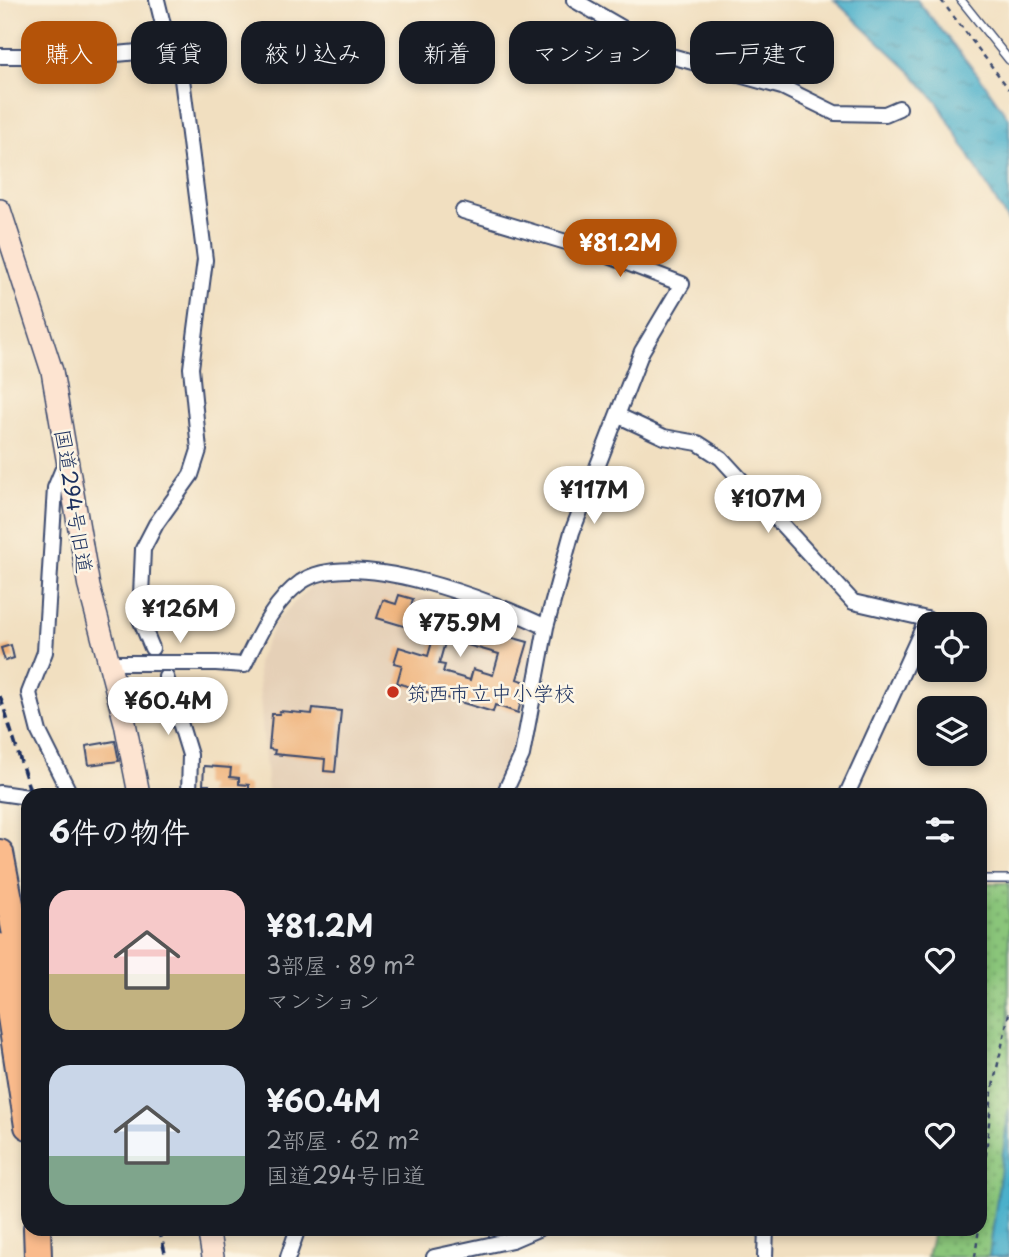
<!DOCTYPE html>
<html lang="ja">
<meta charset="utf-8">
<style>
:root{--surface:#171b24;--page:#242831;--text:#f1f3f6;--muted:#9ea1a6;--accent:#b45309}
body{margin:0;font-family:"Playpen Sans","Klee One",sans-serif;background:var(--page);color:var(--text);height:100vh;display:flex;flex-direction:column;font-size:26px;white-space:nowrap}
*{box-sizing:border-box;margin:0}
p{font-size:23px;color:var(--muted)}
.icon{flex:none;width:38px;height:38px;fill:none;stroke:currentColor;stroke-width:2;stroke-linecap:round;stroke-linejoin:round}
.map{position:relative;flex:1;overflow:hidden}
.side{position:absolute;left:21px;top:788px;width:966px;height:448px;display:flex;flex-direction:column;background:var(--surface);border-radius:21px;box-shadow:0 4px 10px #0003}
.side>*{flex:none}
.hud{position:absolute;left:21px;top:21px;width:968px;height:63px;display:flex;gap:14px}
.fabs{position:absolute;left:917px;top:612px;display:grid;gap:14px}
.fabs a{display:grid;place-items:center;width:70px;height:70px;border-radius:14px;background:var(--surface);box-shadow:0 4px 10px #0003;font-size:35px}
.price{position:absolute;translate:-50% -60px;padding:0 16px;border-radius:24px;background:#fff;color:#222;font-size:23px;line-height:46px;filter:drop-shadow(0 2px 4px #0008)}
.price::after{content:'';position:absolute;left:50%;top:42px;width:21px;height:16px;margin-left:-10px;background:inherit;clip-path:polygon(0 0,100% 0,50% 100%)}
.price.current{background:var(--accent);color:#fff}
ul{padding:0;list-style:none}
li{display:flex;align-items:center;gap:21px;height:175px;padding:0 28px}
li span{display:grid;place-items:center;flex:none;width:196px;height:140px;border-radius:21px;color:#555}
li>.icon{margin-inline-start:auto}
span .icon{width:84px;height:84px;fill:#fffc;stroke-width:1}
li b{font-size:30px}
h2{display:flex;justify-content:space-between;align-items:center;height:84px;padding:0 28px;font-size:30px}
.chip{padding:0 24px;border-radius:21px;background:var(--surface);box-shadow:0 4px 10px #0003;font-size:24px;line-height:63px}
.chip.current{background:var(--accent);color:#fff}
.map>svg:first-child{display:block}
.built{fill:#e5d0b7}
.park{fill:url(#park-dots);stroke:#527a6c;stroke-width:2}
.water{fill:url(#water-ripples);stroke:#347094;stroke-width:2}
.building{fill:#efb37c;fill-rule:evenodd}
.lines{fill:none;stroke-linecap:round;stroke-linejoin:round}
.lane-casing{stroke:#3b496d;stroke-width:10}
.street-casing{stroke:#3b496d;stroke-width:18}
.secondary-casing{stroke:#3b496d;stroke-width:24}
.highway-casing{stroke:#3b496d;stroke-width:30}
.path{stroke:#3b496d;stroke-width:2.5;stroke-dasharray:5 5;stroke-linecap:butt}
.lane{stroke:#fff;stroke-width:7}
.street{stroke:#fff;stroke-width:14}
.secondary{stroke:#fde4d1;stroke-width:21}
.highway{stroke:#fabb8c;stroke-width:26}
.rail{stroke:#1b2f5e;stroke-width:3.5;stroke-dasharray:10 5;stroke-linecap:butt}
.street-bridge-casing{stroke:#3b496d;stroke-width:18;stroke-linecap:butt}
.street-bridge{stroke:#fff;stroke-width:14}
.poi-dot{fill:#c8321e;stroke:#fcf5e5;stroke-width:2.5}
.labels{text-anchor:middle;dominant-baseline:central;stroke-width:5;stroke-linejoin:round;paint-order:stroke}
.street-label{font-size:21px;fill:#1b2f5e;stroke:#fcf5e5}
.poi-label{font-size:21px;fill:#1b2f5e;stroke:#fcf5e5;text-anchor:start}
</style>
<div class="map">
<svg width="1009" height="1257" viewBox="0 0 1009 1257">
<defs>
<pattern id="park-dots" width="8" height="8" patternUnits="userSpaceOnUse" patternTransform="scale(1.75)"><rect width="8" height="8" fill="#8ac57a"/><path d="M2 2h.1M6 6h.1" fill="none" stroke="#70a067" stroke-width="1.8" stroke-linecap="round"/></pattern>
<pattern id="water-ripples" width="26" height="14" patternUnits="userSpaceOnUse" patternTransform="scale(1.75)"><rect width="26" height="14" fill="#4cb0cb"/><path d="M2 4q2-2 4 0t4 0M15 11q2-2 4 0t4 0" fill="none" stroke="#3e90a8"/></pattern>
</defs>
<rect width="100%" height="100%" fill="#fcf5e5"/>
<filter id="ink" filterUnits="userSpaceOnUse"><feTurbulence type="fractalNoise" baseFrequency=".0143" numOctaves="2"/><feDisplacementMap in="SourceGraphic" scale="14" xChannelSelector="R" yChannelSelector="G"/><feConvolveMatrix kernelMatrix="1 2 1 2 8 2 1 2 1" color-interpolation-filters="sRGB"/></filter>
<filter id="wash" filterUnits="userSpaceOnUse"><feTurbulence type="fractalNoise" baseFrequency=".00686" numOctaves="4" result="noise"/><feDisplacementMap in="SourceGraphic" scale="28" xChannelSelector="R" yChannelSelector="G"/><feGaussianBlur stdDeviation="1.57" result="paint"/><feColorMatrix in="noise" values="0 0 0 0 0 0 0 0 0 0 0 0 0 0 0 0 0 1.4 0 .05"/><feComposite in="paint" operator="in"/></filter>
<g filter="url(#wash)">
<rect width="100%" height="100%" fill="#f1dfc0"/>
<path class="built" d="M336,578L430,596L536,630L513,758L494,794H268L257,662L276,621L310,587Z"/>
<path class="park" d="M980,883H1009V1257H927L934,1229L980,1228Z"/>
<path class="water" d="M834,0H917L982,80L1009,119V223L938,103L911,72Z
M1009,1108V1257H989Z"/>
<g id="blocks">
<path class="building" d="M399,595L413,599L411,607L492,632L493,628L499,629L500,623L513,627L510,637L528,642L517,679L526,682L518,713L495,705L493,712L397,683L402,665L394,663L399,647L428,656L434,635L377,618L383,600L396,604ZM446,639L499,654L493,675L473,669L470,680L443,672L445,665L439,664Z
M11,645L14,658L5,661L1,648Z
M313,708L341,711L335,772L324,771L325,759L274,754L275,750L269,749L272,714H279L280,711L312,714Z
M115,741L119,761L89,765L86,746Z
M204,766L231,768L230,777L239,778V784L249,785V794H208L209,785H203Z"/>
</g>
</g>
<g filter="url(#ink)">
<use href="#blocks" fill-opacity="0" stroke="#3b496d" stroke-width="2"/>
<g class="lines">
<defs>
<path id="lane" d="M961,0L1009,60
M980,879H1009"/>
<path id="street" d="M574,0L671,56L782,87L835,113L885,114L899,108
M0,56H96L169,49
M463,211L596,251L682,284L642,351L572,532L546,627L522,755L504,794
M619,416L664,437L698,443L721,458L853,602L927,619L847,794
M68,466L62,471L55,488L45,652L29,693L39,732L70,794
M152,648L140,619L143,549L156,524L191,475L199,450L191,368L205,260L182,79L169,49L157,0
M107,663H145
M216,663L244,665C259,635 273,602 301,582C354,546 494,602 546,627
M166,677L190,755L189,794
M0,793L28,797
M288,1257L298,1228
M434,1257L512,1240L540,1228
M765,1257L766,1228"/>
<path id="secondary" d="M0,210L52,371L89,587L125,723L139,794
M208,1228L213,1257"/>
<path id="highway" d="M0,853L28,995
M0,947L28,1126
M37,1228L38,1257"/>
</defs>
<use href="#lane" class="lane-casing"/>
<use href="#street" class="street-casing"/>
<use href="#secondary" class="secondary-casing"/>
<use href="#highway" class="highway-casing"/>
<path class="path" d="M941,0L1009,89
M980,1216L992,1091L1009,1013
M975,1257L979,1228"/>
<use href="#lane" class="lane"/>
<use href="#street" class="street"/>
<use href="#secondary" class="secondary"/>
<use href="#highway" class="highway"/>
<path class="rail" d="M0,696L31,794
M159,1228L166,1257"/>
<defs>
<path id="street-bridge" d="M145,663H216"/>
</defs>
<use href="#street-bridge" class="street-bridge-casing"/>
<use href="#street-bridge" class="street-bridge"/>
</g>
</g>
<circle class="poi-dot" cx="393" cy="692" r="7"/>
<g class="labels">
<g class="street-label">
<text transform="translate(75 501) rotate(81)">国道294号旧道</text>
</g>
<g class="poi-label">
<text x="407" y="692">筑西市立中小学校</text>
</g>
</g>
</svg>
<div class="fabs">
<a><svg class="icon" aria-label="locate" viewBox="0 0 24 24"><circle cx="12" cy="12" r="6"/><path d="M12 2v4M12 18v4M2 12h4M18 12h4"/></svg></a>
<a><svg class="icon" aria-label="layers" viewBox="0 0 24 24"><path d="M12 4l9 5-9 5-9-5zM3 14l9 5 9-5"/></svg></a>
</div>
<b class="price current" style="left:620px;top:279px">¥81.2M</b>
<b class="price" style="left:594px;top:526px">¥117M</b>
<b class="price" style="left:768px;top:535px">¥107M</b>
<b class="price" style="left:180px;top:645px">¥126M</b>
<b class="price" style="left:460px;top:659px">¥75.9M</b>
<b class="price" style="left:168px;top:737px">¥60.4M</b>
<div class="hud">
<a class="chip current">購入</a>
<a class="chip">賃貸</a>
<a class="chip">絞り込み</a>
<a class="chip">新着</a>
<a class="chip">マンション</a>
<a class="chip">一戸建て</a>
</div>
<section class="side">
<h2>6件の物件<svg class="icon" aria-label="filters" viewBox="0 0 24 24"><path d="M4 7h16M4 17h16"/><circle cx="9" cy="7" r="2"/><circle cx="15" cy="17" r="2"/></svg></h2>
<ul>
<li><span style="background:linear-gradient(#f6c9c9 60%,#c2b280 0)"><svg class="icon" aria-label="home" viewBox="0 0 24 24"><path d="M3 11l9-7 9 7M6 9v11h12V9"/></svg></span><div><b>¥81.2M</b><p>3部屋 · 89 m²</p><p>マンション</p></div><svg class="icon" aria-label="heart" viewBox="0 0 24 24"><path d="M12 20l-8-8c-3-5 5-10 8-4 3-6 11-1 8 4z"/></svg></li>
<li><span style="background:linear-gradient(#c9d6e8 65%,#7fa58c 0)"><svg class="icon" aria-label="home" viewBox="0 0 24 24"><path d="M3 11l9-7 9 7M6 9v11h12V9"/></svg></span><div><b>¥60.4M</b><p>2部屋 · 62 m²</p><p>国道294号旧道</p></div><svg class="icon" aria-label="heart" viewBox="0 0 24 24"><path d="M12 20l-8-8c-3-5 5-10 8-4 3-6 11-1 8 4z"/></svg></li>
</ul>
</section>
</div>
